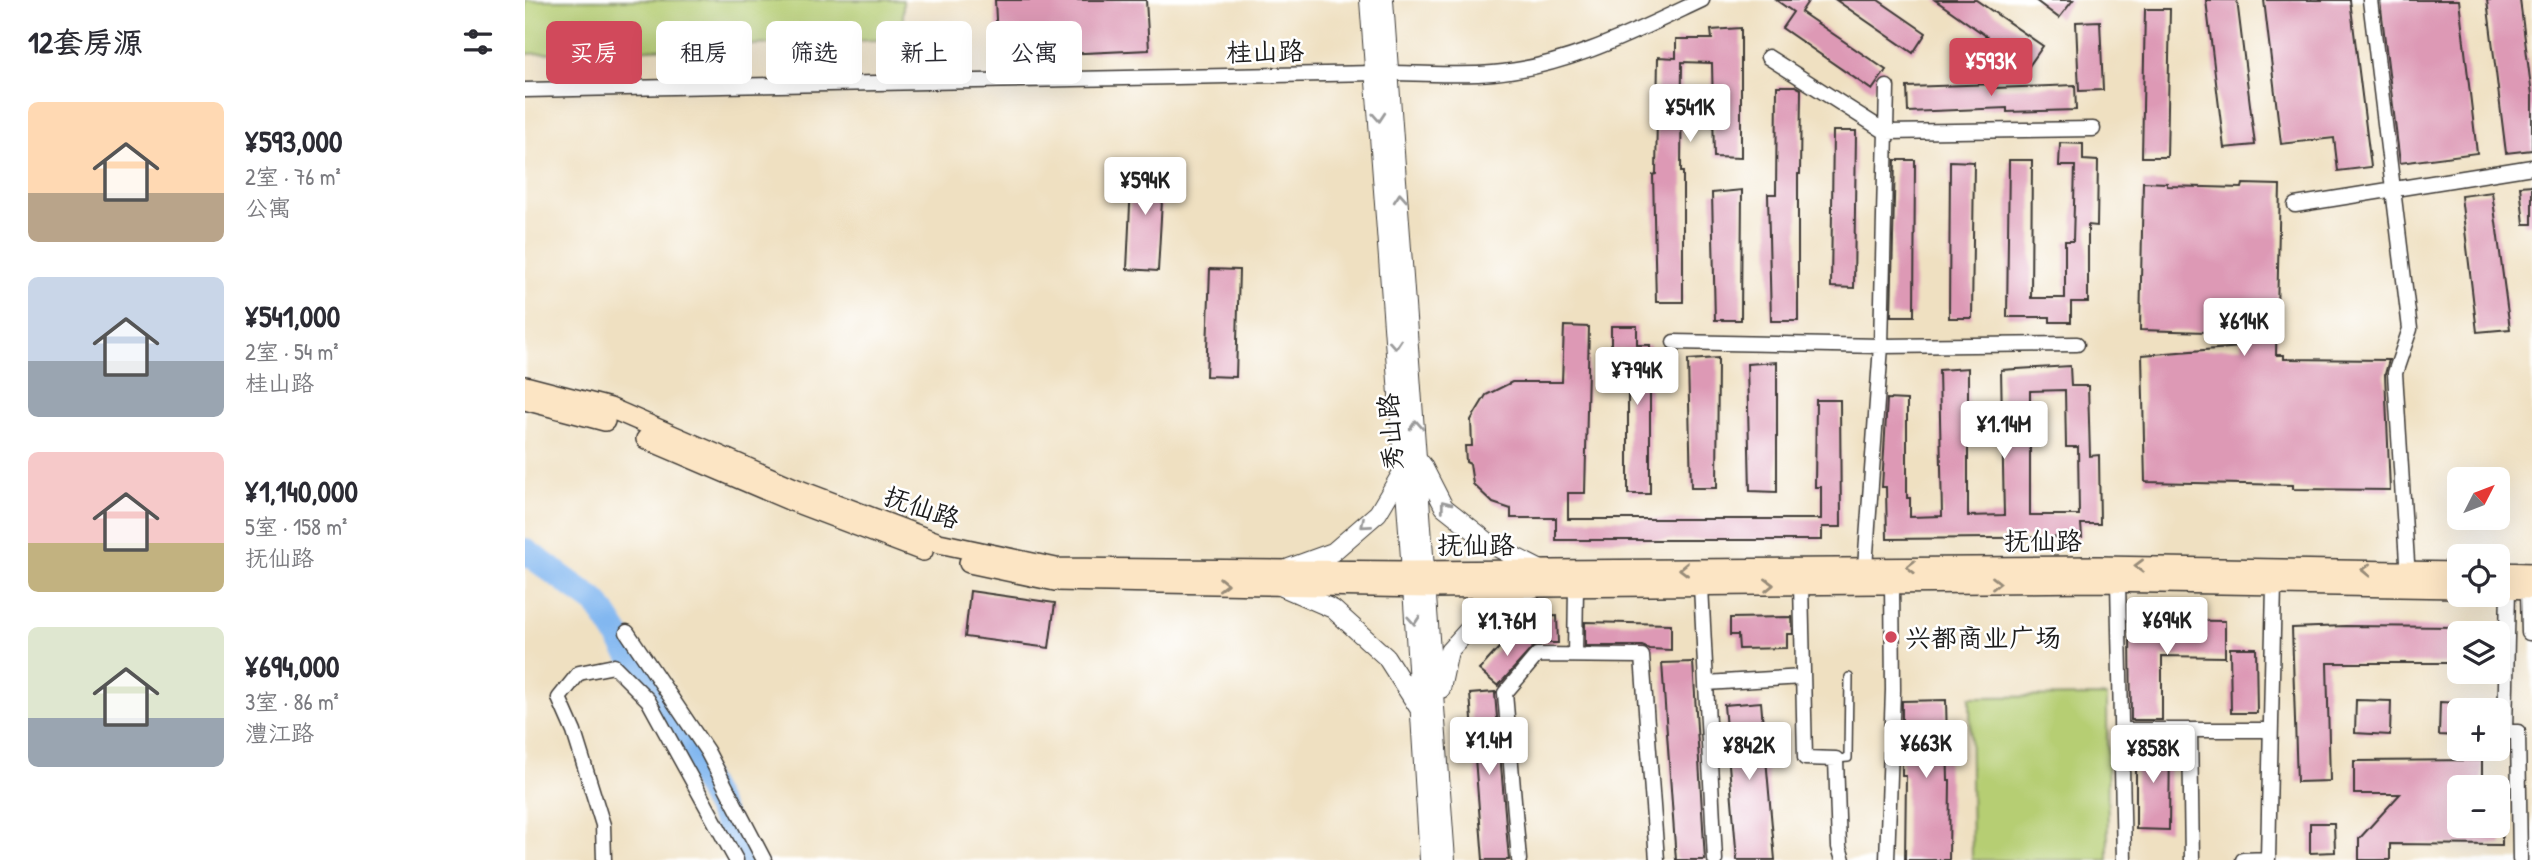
<!DOCTYPE html>
<html lang="zh">
<meta charset="utf-8">
<style>
:root{--surface:#fff;--page:#f7f7f7;--text:#2b2b33;--muted:#7c7c81;--accent:#d1495b}
body{margin:0;font-family:"Patrick Hand","LXGW WenKai TC",sans-serif;background:var(--page);color:var(--text);height:100vh;display:flex;flex-direction:column;font-size:26px;white-space:nowrap}
*{box-sizing:border-box;margin:0}
p{font-size:23px;color:var(--muted)}
.icon{flex:none;width:38px;height:38px;fill:none;stroke:currentColor;stroke-width:2;stroke-linecap:round;stroke-linejoin:round}
.map{position:relative;flex:1;overflow:hidden}
.side{display:flex;flex-direction:column;background:var(--surface);width:525px}
.side>*{flex:none}
.banner{position:absolute;left:21px;top:21px;width:665px;height:63px;display:flex;gap:14px}
.needle{width:46px;rotate:48deg}
.controls{position:absolute;left:1922px;top:467px;display:grid;gap:14px}
.controls a{display:grid;place-items:center;width:63px;height:63px;border-radius:10px;background:var(--surface);box-shadow:0 7px 28px #0002;font-size:35px}
.price{position:absolute;translate:-50% -60px;padding:0 16px;border-radius:7px;background:#fff;color:#222;font-size:23px;line-height:46px;filter:drop-shadow(0 2px 4px #0008)}
.price::after{content:'';position:absolute;left:50%;top:42px;width:21px;height:16px;margin-left:-10px;background:inherit;clip-path:polygon(0 0,100% 0,50% 100%)}
.price.current{background:var(--accent);color:#fff}
ul{padding:0;list-style:none}
li{display:flex;align-items:center;gap:21px;height:175px;padding:0 28px}
li span{display:grid;place-items:center;flex:none;width:196px;height:140px;border-radius:10px;color:#555}
li>.icon{margin-inline-start:auto}
span .icon{width:84px;height:84px;fill:#fffc;stroke-width:1}
li b{font-size:30px}
h2{display:flex;justify-content:space-between;align-items:center;height:84px;padding:0 28px;font-size:30px}
.tag{padding:0 24px;border-radius:10px;background:var(--surface);box-shadow:0 7px 28px #0002;font-size:24px;line-height:63px}
.tag.current{background:var(--accent);color:#fff}
main{display:flex;flex:1;min-height:0}
.map>svg:first-child{display:block}
.green{fill:#b6ce73;stroke:#697548;stroke-width:2}
.lines{fill:none;stroke-linecap:round;stroke-linejoin:round}
.river{stroke:#82b7f0;stroke-width:26}
.building{fill:#dd99b5;fill-rule:evenodd}
.service-casing{stroke:#3c3935;stroke-width:10}
.minor-casing{stroke:#3c3935;stroke-width:17}
.tertiary-casing{stroke:#3c3935;stroke-width:20}
.secondary-casing{stroke:#3c3935;stroke-width:22}
.service{stroke:#fff;stroke-width:7}
.minor{stroke:#fff;stroke-width:14}
.tertiary{stroke:#fff;stroke-width:18}
.secondary{stroke:#fce5c4;stroke-width:19}
.oneway{stroke:#999}
.oneway2{stroke:#978b78}
.poi-dot{fill:#d1495b;stroke:#fff;stroke-width:2.5}
.labels{text-anchor:middle;dominant-baseline:central;stroke-width:5;stroke-linejoin:round;paint-order:stroke}
.street-label{font-size:26px;fill:#1c1c1c;stroke:#fff}
.poi-label{font-size:26px;fill:#1c1c1c;stroke:#fff;text-anchor:start}
</style>
<main>
<section class="side">
<h2>12套房源<svg class="icon" aria-label="filters" viewBox="0 0 24 24"><path d="M4 7h16M4 17h16"/><circle cx="9" cy="7" r="2"/><circle cx="15" cy="17" r="2"/></svg></h2>
<ul>
<li><span style="background:linear-gradient(#ffd9b3 65%,#b9a48a 0)"><svg class="icon" aria-label="home" viewBox="0 0 24 24"><path d="M3 11l9-7 9 7M6 9v11h12V9"/></svg></span><div><b>¥593,000</b><p>2室 · 76 m²</p><p>公寓</p></div></li>
<li><span style="background:linear-gradient(#c9d6e8 60%,#9aa5b1 0)"><svg class="icon" aria-label="home" viewBox="0 0 24 24"><path d="M3 11l9-7 9 7M6 9v11h12V9"/></svg></span><div><b>¥541,000</b><p>2室 · 54 m²</p><p>桂山路</p></div></li>
<li><span style="background:linear-gradient(#f6c9c9 65%,#c2b280 0)"><svg class="icon" aria-label="home" viewBox="0 0 24 24"><path d="M3 11l9-7 9 7M6 9v11h12V9"/></svg></span><div><b>¥1,140,000</b><p>5室 · 158 m²</p><p>抚仙路</p></div></li>
<li><span style="background:linear-gradient(#dfe7d0 65%,#9aa5b1 0)"><svg class="icon" aria-label="home" viewBox="0 0 24 24"><path d="M3 11l9-7 9 7M6 9v11h12V9"/></svg></span><div><b>¥694,000</b><p>3室 · 86 m²</p><p>澧江路</p></div></li>
</ul>
</section>
<div class="map">
<svg width="2007" height="860" viewBox="0 0 2007 860">
<rect width="100%" height="100%" fill="#fff"/>
<filter id="ink" filterUnits="userSpaceOnUse"><feTurbulence type="fractalNoise" baseFrequency=".0143" numOctaves="2"/><feDisplacementMap in="SourceGraphic" scale="14" xChannelSelector="R" yChannelSelector="G"/><feConvolveMatrix kernelMatrix="1 2 1 2 8 2 1 2 1" color-interpolation-filters="sRGB"/></filter>
<filter id="wash" filterUnits="userSpaceOnUse"><feTurbulence type="fractalNoise" baseFrequency=".00686" numOctaves="4" result="noise"/><feDisplacementMap in="SourceGraphic" scale="28" xChannelSelector="R" yChannelSelector="G"/><feGaussianBlur stdDeviation="1.57" result="paint"/><feColorMatrix in="noise" values="0 0 0 0 0 0 0 0 0 0 0 0 0 0 0 0 0 1.4 0 .05"/><feComposite in="paint" operator="in"/></filter>
<g filter="url(#wash)">
<rect width="100%" height="100%" fill="#efe0c1"/>
<path class="green" d="M0,0H378V39L0,54Z
M1582,696L1583,860H1447L1445,697Z"/>
<g class="lines">
<path class="river" d="M0,551L72,603L144,715L221,860"/>
</g>
<g id="blocks">
<path class="building" d="M470,0H621L624,50L473,57Z
M1251,0H1284L1276,12L1361,70L1347,90L1257,28L1268,12Z
M1311,0H1353L1401,33L1388,53Z
M1410,0H1451L1518,46L1504,66Z
M1510,0H1548L1534,18Z
M1681,0H1712L1730,145L1699,148Z
M1739,0H1825L1846,167L1813,171L1809,138L1756,144Z
M1855,0H1934L1952,153L1875,163Z
M1962,0H1995L2007,95V150L1981,153Z
M1620,9H1645L1642,157H1617Z
M1575,21L1578,90L1554,91L1551,22Z
M1216,28V158L1189,157L1187,63L1157,62L1156,172H1158V302H1131L1128,175L1131,174L1133,57L1151,58V39H1187L1186,30Z
M1470,84V88L1550,85L1551,110L1482,112V108L1383,112L1382,87Z
M1252,86H1270L1276,89L1275,174H1273V321H1246L1243,194H1251Z
M1308,131H1331L1329,288L1306,287Z
M1535,143L1558,144V160L1573,161L1572,226L1563,225V302H1546V322H1525V317H1482L1484,160H1507L1506,298H1540V241H1548L1550,166H1534Z
M1370,160H1390L1389,316H1366Z
M1425,161L1449,162L1447,318H1424Z
M607,163L639,165L633,271L602,269Z
M1618,182L1642,183V186L1717,188L1718,184L1755,185L1751,355H1759V359L1864,360L1860,374L1865,490L1768,489V485L1620,482L1617,355L1716,347V333L1615,330Z
M2007,185V224H1999L1995,186Z
M1217,190L1216,320H1190L1187,193Z
M1967,192L1985,329L1952,332L1936,196Z
M685,269L714,270L711,377L681,376Z
M1039,326L1064,327L1060,493H1043V519H1296V487H1290L1291,400H1315L1316,527H1297V540H1031V518H986V509L968,503L948,484L945,464L941,462L940,446H947L946,420L961,395L987,382H1037Z
M1086,326H1112V345H1125V494H1103V350H1086Z
M1193,358L1192,488H1166L1163,360Z
M1252,362V492L1225,491L1222,364Z
M1545,366L1546,386H1563L1565,456L1574,455L1575,524H1556L1557,537L1362,539L1361,487H1357L1362,399L1382,400V498H1385V517L1417,516L1414,370L1443,368V516L1479,515L1476,370ZM1540,390L1541,447H1553L1554,515H1505V391Z
M445,591L530,603L524,648L440,637Z
M1032,616L1033,643H1013L1011,617Z
M1267,617L1268,634H1262V648L1214,649L1213,635H1205V618Z
M1621,620L1700,621V657L1637,656V720H1606L1605,636Z
M1060,622L1146,624V650L1124,649L1117,646H1060Z
M1820,626L1934,627V663H1802L1805,781L1772,782L1767,628Z
M991,629L1009,646L973,686L954,670Z
M1705,648H1731L1732,713H1706Z
M1168,662L1180,860H1151L1137,663Z
M971,692L970,694L984,860H958L945,694Z
M1421,700L1423,780H1425L1424,860H1380L1381,776H1377V701Z
M1831,700L1866,701L1865,735L1830,733Z
M1236,702L1250,860H1212L1199,705Z
M1915,702L1934,703V736L1914,735Z
M1611,740H1645L1644,830L1611,829Z
M1957,760V788H1934V826H1977V845L1865,844V860H1834V839L1875,794H1829V761Z
M1785,823H1809L1810,852L1785,853Z"/>
</g>
</g>
<g filter="url(#ink)">
<use href="#blocks" fill-opacity="0" stroke="#3c3935" stroke-width="2"/>
<g class="lines">
<defs>
<path id="service" d="M1311,759L1323,758L1324,677"/>
<path id="minor" d="M1845,0L1885,329L1870,373L1883,578
M1243,57L1361,132L1568,129
M866,73C899,73 935,76 968,73C1042,67 1111,31 1177,0
M0,90L851,73
M1770,205L2007,167
M1149,342L1356,346L1552,344
M1340,567L1356,346L1362,87
M1593,582L1599,860
M1276,584L1280,758L1311,759L1314,847L1318,860
M1176,586L1190,860
M1983,589L1980,732H1993L1995,860
M2003,589L2004,633H2007
M102,632L182,751L239,860
M1050,655L1051,587
M1181,683L1278,677
M1597,730H1745
M1665,730L1667,860
M79,860L78,825L49,732L34,698L54,673L89,666L123,700L211,860
M994,860L980,693L1012,655L1117,656L1132,860
M1362,860L1368,690L1367,584
M1718,860L1743,859L1749,585"/>
<path id="tertiary" d="M844,0L886,571L904,860
M859,0L921,860
M897,464L919,507L967,545L1016,570
M764,568L808,552L853,513L879,469
M755,586L808,609L861,657L893,707
M916,689L924,651L965,606L1009,588"/>
<path id="secondary" d="M0,386L85,408L269,488L414,543L531,568L886,571L1574,566L1934,572
M0,400L80,421
M121,439L264,500L398,551
M444,563L530,581L903,588L1574,582L1934,588
M1972,572L2007,573
M1972,588L2007,589"/>
</defs>
<use href="#service" class="service-casing"/>
<use href="#minor" class="minor-casing"/>
<use href="#tertiary" class="tertiary-casing"/>
<use href="#secondary" class="secondary-casing"/>
<use href="#service" class="service"/>
<use href="#minor" class="minor"/>
<use href="#tertiary" class="tertiary"/>
<use href="#secondary" class="secondary"/>
</g>
<defs><path id="oneway-chevron" d="M-2-3.5L2.5 0L-2 3.5" fill="none" stroke-width="1.6" stroke-linecap="round" stroke-linejoin="round" transform="scale(1.75)"/></defs>
<g class="oneway">
<use href="#oneway-chevron" transform="translate(854 117) rotate(86)"/>
<use href="#oneway-chevron" transform="translate(875 198) rotate(-94)"/>
<use href="#oneway-chevron" transform="translate(870 344) rotate(86)"/>
<use href="#oneway-chevron" transform="translate(891 425) rotate(-94)"/>
<use href="#oneway-chevron" transform="translate(920 505) rotate(-128)"/>
<use href="#oneway-chevron" transform="translate(840 524) rotate(139)"/>
<use href="#oneway-chevron" transform="translate(889 620) rotate(86)"/>
</g>
<g class="oneway2">
<use href="#oneway-chevron" transform="translate(1614 566) rotate(-179)"/>
<use href="#oneway-chevron" transform="translate(1386 567) rotate(180)"/>
<use href="#oneway-chevron" transform="translate(1159 569) rotate(179)"/>
<use href="#oneway-chevron" transform="translate(1841 570) rotate(-179)"/>
<use href="#oneway-chevron" transform="translate(1471 583)"/>
<use href="#oneway-chevron" transform="translate(698 584) rotate(1)"/>
<use href="#oneway-chevron" transform="translate(1244 585) rotate(-1)"/>
</g>
</g>
<circle class="poi-dot" cx="1366" cy="637" r="7"/>
<g class="labels">
<g class="street-label">
<text transform="translate(740 51) rotate(-1)">桂山路</text>
<text transform="translate(865 432) rotate(-94)">秀山路</text>
<text transform="translate(397 507) rotate(19)">抚仙路</text>
<text x="1518" y="540">抚仙路</text>
<text x="951" y="544">抚仙路</text>
</g>
<g class="poi-label">
<text x="1380" y="637">兴都商业广场</text>
</g>
</g>
</svg>
<div class="controls">
<a><svg class="needle" viewBox="-14 -14 28 28"><path d="M0-13l5 13h-10z" fill="#e53935"/><path d="M0 13l5-13h-10z" fill="#7c7c81"/></svg></a>
<a><svg class="icon" aria-label="locate" viewBox="0 0 24 24"><circle cx="12" cy="12" r="6"/><path d="M12 2v4M12 18v4M2 12h4M18 12h4"/></svg></a>
<a><svg class="icon" aria-label="layers" viewBox="0 0 24 24"><path d="M12 4l9 5-9 5-9-5zM3 14l9 5 9-5"/></svg></a>
<a>+</a>
<a>−</a>
</div>
<b class="price current" style="left:1466px;top:98px">¥593K</b>
<b class="price" style="left:1165px;top:144px">¥541K</b>
<b class="price" style="left:620px;top:217px">¥594K</b>
<b class="price" style="left:1719px;top:358px">¥614K</b>
<b class="price" style="left:1112px;top:407px">¥794K</b>
<b class="price" style="left:1479px;top:461px">¥1.14M</b>
<b class="price" style="left:1642px;top:657px">¥694K</b>
<b class="price" style="left:982px;top:658px">¥1.76M</b>
<b class="price" style="left:964px;top:777px">¥1.4M</b>
<b class="price" style="left:1401px;top:780px">¥663K</b>
<b class="price" style="left:1224px;top:782px">¥842K</b>
<b class="price" style="left:1628px;top:785px">¥858K</b>
<div class="banner">
<a class="tag current">买房</a>
<a class="tag">租房</a>
<a class="tag">筛选</a>
<a class="tag">新上</a>
<a class="tag">公寓</a>
</div>
</div>
</main>
